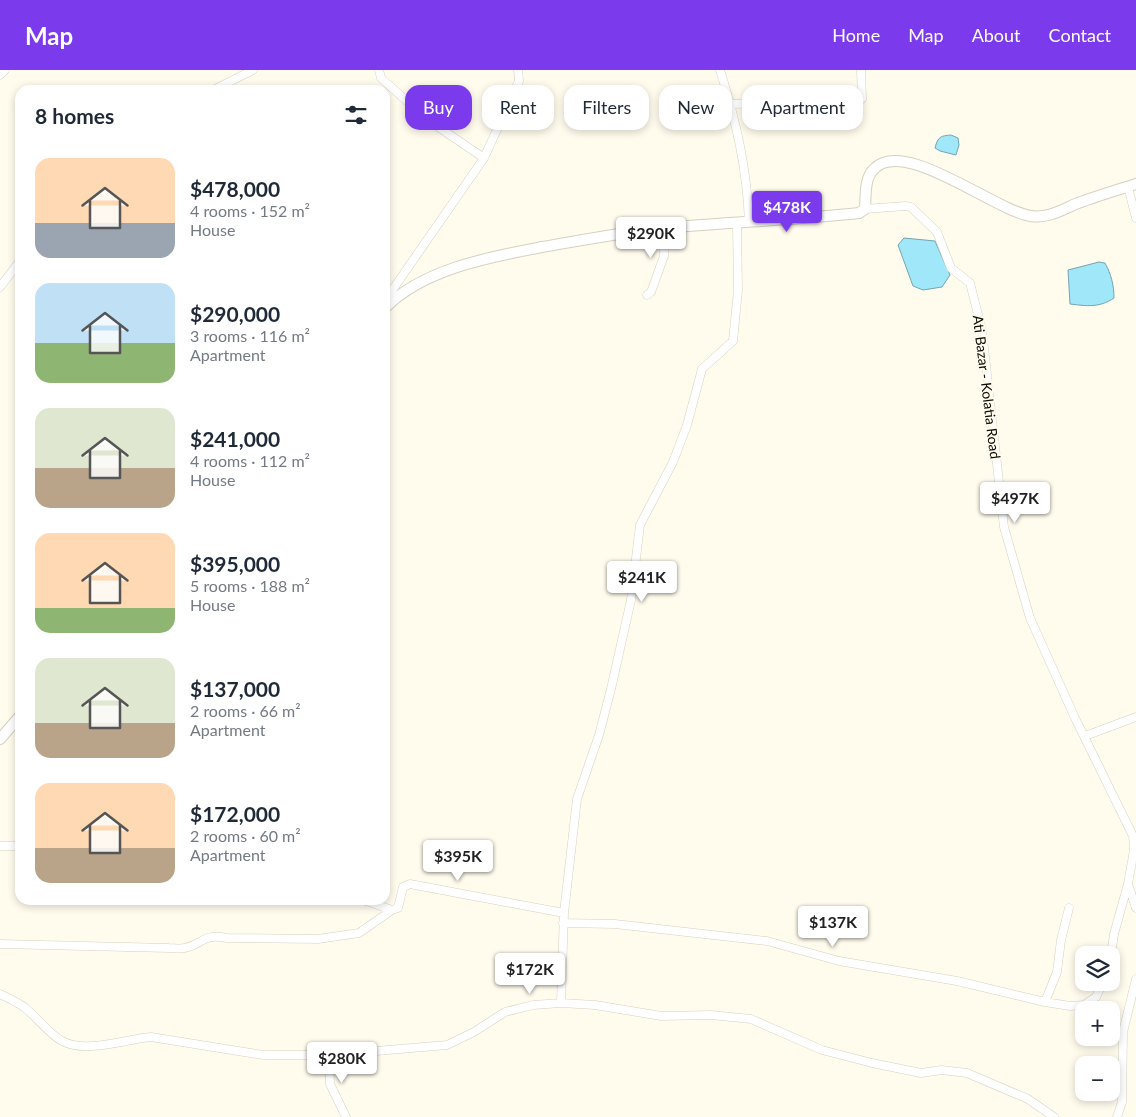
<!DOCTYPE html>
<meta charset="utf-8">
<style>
:root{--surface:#fff;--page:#f2f2f3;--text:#1f2937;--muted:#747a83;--accent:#7c3aed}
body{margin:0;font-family:Lato,sans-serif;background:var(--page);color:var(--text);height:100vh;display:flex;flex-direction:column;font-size:19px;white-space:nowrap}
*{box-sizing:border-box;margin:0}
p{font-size:16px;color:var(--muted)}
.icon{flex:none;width:28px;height:28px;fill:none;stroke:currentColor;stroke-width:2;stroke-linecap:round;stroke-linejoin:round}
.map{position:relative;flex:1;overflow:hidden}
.drawer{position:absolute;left:15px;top:15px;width:375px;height:820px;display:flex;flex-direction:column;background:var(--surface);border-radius:15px;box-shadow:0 2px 8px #0003}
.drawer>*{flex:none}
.top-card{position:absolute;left:405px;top:15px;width:475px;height:45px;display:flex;gap:10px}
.buttons{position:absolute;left:1075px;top:876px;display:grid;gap:10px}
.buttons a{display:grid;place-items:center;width:45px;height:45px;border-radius:10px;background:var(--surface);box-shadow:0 2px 8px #0003;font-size:25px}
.price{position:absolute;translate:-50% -42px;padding:0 11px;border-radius:5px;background:#fff;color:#222;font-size:16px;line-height:32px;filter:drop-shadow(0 1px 2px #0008)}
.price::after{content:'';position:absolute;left:50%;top:30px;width:15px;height:11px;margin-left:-8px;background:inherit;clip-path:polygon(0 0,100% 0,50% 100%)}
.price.on{background:var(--accent);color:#fff}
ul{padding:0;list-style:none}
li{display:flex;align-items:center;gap:15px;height:125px;padding:0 20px}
li span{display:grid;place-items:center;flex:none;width:140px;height:100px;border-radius:15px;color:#555}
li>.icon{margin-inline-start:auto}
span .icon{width:60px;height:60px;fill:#fffc;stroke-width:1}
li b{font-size:21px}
h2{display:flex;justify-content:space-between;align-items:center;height:60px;padding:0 20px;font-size:21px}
.tag{padding:0 18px;border-radius:15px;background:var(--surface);box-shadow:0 2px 8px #0003;font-size:18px;line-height:45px}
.tag.on{background:var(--accent);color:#fff}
header{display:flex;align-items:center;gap:30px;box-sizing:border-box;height:70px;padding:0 25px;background:var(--accent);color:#fff}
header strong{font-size:24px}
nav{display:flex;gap:28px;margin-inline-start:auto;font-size:18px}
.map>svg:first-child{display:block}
.water{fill:#a0e7fa;stroke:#74a5b1}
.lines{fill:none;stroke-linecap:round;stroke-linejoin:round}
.minor-casing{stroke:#d5d1c1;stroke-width:9}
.major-casing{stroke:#d5d1c1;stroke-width:12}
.minor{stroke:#fff;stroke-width:8}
.major{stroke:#fff;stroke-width:10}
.labels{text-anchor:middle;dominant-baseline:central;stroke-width:4.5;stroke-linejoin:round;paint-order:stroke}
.street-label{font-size:14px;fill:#0c0b06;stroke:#fffcee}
</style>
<header>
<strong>Map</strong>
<nav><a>Home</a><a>Map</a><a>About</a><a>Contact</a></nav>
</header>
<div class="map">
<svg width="1136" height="1047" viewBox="0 0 1136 1047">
<rect width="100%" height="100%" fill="#fffcee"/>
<path class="water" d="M951,65L958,68L959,75L956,85L940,81L935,78C938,66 941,66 951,65Z
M904,168L935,171L950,205L942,217L923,220L913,216L898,175Z
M1099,192L1105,193C1111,204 1114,215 1114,228C1099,238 1087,236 1070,234L1068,200Z"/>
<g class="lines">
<defs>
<path id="minor" d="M379,0L381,8L428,50L484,88L519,11L518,0
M720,0C736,51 747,98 749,152
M0,5L5,0
M213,20L253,0
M731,34L857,31L862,29L861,0
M1128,117L1136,148
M865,139L905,136L911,137L937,162L951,198L970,213L982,260L1004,457L1030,548L1075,648L1133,766L1134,780L1128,814L1136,838
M0,217L20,191
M647,225L651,222L664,186V158
M394,228L391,222L484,88
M1085,666L1136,647
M0,776H18L20,779
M363,830L392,840L398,838L403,817L410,814L564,843
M563,853L615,854L767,871L839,891L957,911L1045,932L1070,936L1084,935L1096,927L1103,912
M0,874L169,878C174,878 180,879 185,878C204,874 202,863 227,868L318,869L359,863L392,840
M1111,885L1114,864L1128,814
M0,924C8,928 17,932 24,937C37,947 48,963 62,971C86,984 126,969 151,967L263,985H329L447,975L474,962L505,942L533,935L561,933L595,935L661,946L711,945L751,949L822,980L872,993L921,1003L942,1000L967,1003L1028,1029L1054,1047
M1045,932L1057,902L1061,870L1069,838
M561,933L564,843L577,729L599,665L611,619L631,530L640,455L673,392L687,355L702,299L733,271L738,220L737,153
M329,985L330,1014L346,1047
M1117,1047L1122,1032L1123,962L1136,909"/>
<path id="major" d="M385,238C423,199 490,187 542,177C583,170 624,162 666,158C730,152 794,150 859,143L865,139C866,127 864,108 874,99C904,67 995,141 1031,146C1048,149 1063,139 1078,133C1097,126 1117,120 1136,114
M0,669L20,646"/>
</defs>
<use href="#minor" class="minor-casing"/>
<use href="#major" class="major-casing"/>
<use href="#minor" class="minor"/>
<use href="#major" class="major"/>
</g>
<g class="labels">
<g class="street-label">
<text transform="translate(987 317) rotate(83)">Ati Bazar - Kolatia Road</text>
</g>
</g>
</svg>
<div class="buttons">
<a><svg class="icon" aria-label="layers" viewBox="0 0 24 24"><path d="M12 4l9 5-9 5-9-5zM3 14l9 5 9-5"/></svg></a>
<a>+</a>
<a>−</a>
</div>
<b class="price on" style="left:787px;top:163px">$478K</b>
<b class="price" style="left:651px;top:189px">$290K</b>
<b class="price" style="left:1015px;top:454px">$497K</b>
<b class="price" style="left:642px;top:533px">$241K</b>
<b class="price" style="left:458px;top:812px">$395K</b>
<b class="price" style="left:833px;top:878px">$137K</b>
<b class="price" style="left:530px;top:925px">$172K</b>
<b class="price" style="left:342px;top:1014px">$280K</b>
<div class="top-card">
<a class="tag on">Buy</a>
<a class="tag">Rent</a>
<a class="tag">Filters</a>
<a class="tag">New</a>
<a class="tag">Apartment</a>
</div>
<section class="drawer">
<h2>8 homes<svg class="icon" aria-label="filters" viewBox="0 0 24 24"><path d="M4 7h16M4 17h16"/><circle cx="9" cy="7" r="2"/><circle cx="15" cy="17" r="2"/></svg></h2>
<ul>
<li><span style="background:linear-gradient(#ffd9b3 65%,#9aa5b1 0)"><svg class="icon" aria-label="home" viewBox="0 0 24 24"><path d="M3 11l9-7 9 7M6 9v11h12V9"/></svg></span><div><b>$478,000</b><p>4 rooms · 152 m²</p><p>House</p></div></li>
<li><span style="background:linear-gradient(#bfe0f5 60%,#8fb573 0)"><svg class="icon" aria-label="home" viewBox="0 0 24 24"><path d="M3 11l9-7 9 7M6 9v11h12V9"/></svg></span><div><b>$290,000</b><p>3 rooms · 116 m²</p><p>Apartment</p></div></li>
<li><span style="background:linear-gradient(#dfe7d0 60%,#b9a48a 0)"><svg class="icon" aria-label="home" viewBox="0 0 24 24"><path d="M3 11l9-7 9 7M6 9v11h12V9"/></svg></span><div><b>$241,000</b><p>4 rooms · 112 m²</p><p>House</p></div></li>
<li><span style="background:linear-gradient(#ffd9b3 75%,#8fb573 0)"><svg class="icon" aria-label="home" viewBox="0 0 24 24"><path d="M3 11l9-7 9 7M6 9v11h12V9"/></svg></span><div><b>$395,000</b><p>5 rooms · 188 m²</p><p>House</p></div></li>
<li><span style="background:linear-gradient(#dfe7d0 65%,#b9a48a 0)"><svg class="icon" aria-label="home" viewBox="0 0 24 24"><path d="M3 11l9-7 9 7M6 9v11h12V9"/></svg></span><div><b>$137,000</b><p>2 rooms · 66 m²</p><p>Apartment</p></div></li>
<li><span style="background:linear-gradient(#ffd9b3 65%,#b9a48a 0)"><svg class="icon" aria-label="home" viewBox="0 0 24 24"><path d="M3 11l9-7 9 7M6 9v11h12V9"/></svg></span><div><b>$172,000</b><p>2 rooms · 60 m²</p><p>Apartment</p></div></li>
</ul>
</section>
</div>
